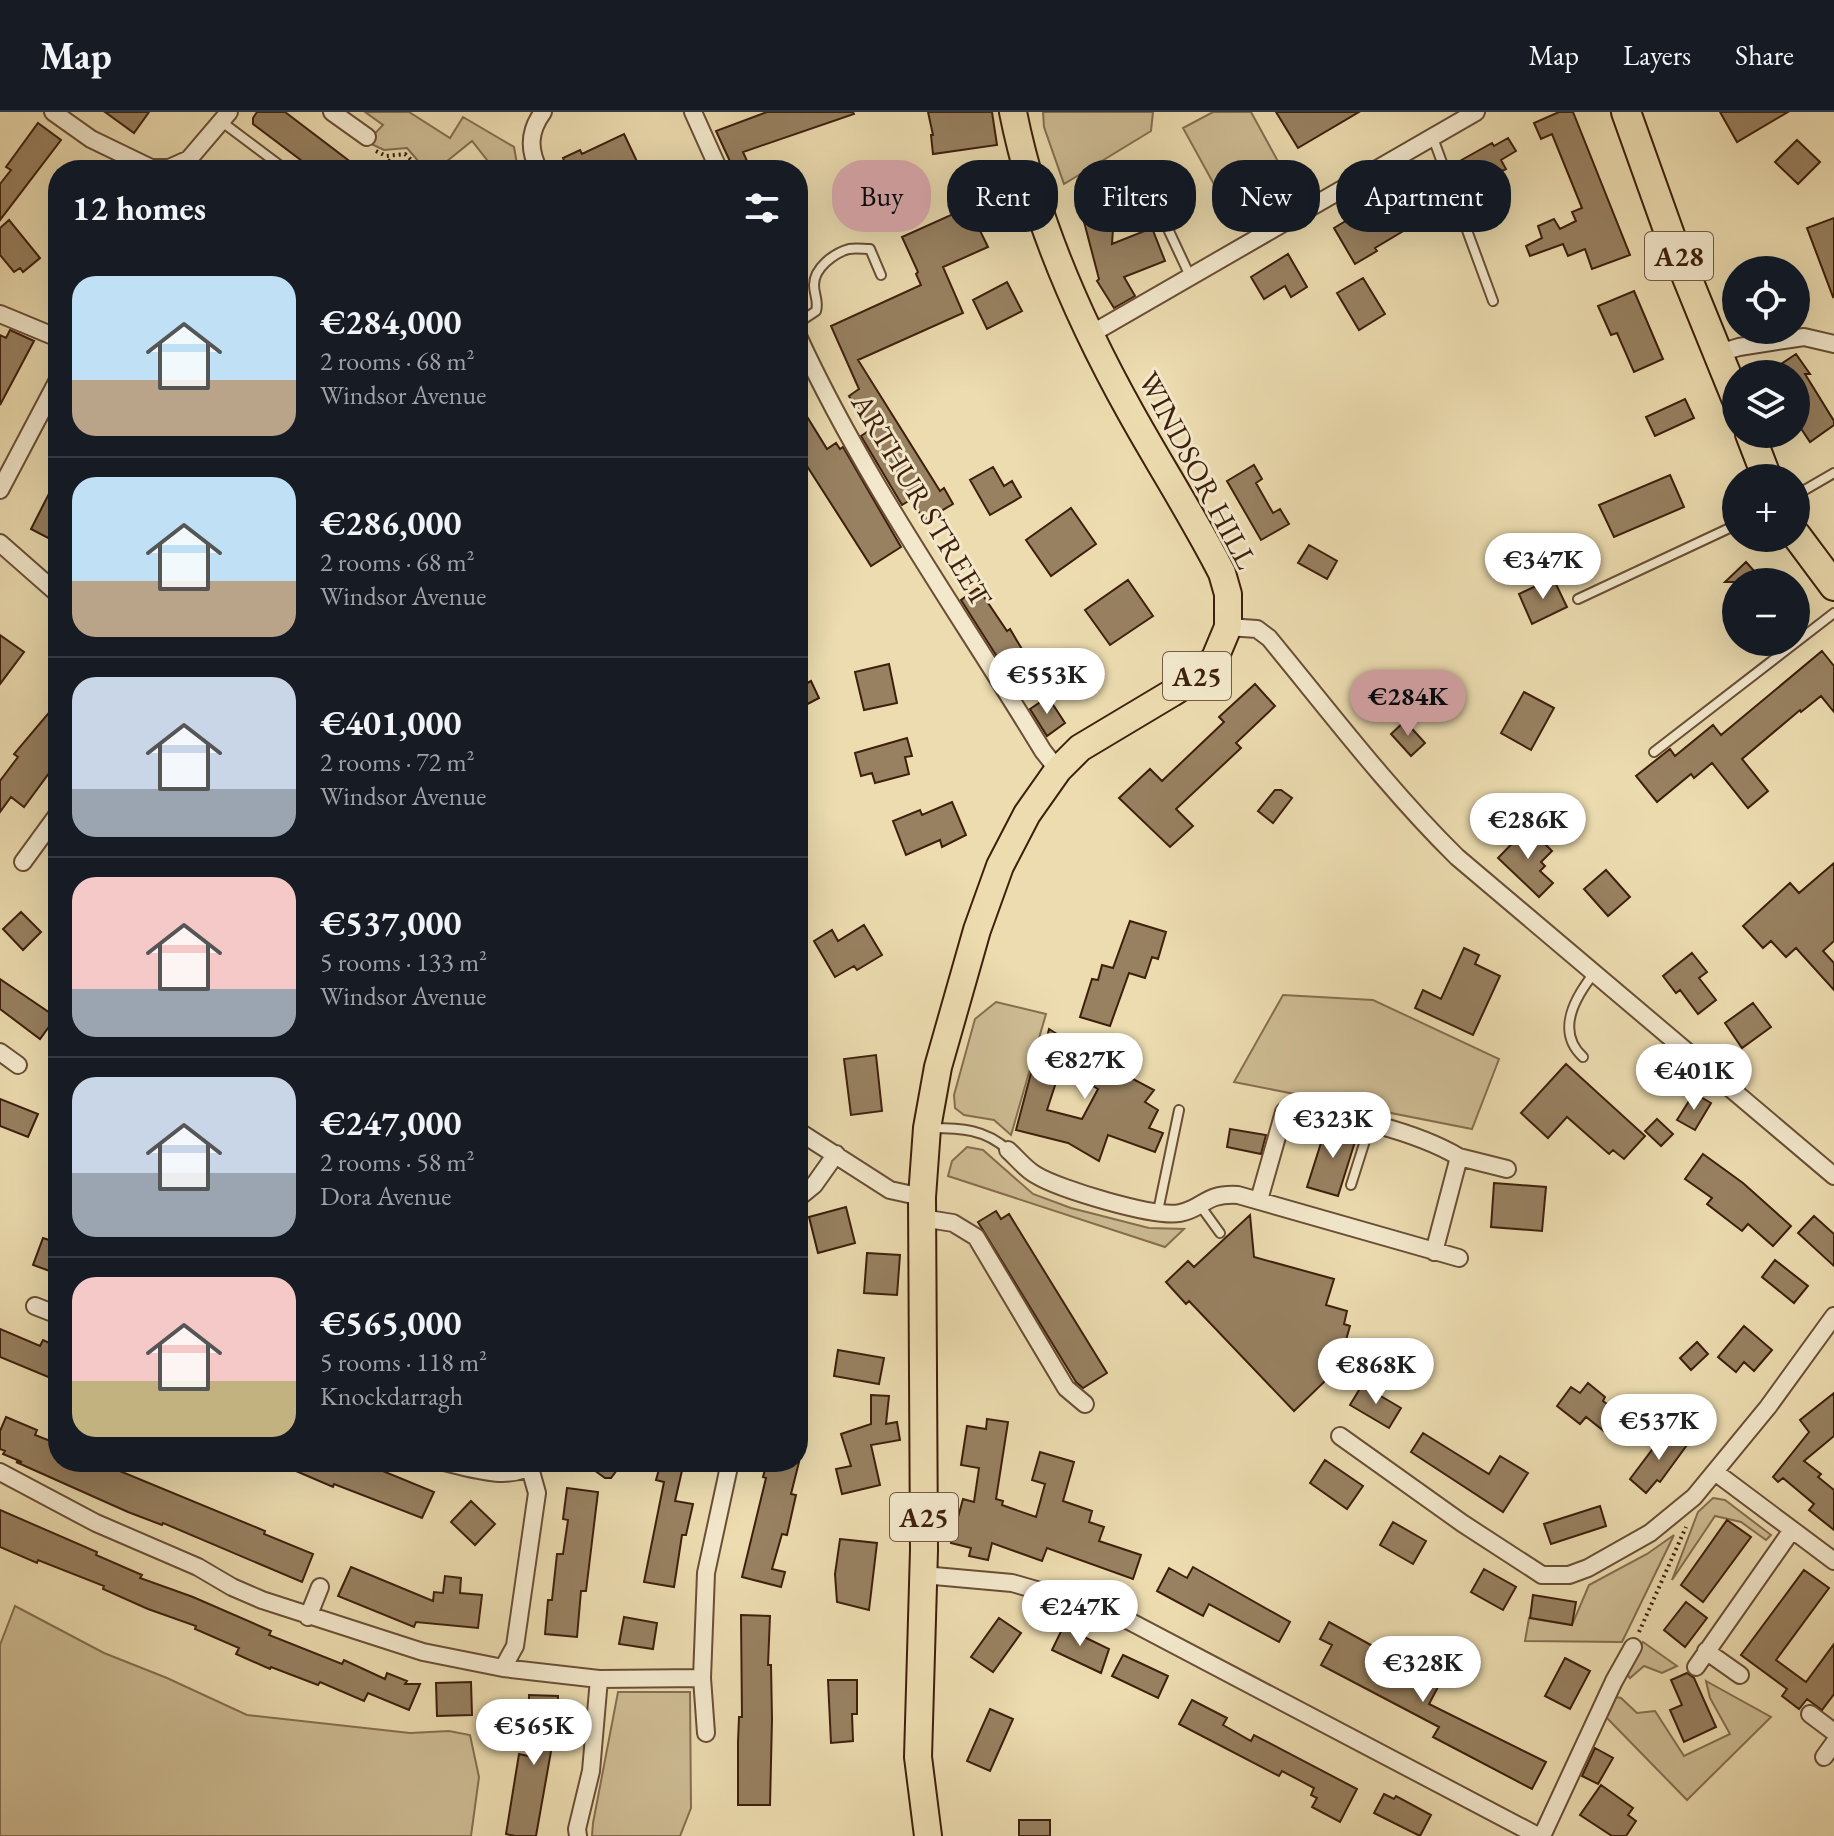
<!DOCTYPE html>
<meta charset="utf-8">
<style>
:root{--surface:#171b24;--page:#20242c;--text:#f1f3f6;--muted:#9ea1a6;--line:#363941;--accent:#c59692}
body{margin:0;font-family:"EB Garamond",serif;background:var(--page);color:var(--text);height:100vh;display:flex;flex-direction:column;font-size:30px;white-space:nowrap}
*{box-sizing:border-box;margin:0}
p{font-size:26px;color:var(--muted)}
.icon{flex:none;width:44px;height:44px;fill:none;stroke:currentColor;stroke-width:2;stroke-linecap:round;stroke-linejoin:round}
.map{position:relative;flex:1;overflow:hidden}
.details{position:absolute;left:48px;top:48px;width:760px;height:1312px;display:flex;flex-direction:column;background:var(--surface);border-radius:32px;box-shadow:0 8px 32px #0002}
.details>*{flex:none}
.top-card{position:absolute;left:832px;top:48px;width:760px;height:72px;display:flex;gap:16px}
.tools{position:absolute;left:1722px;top:144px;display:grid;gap:16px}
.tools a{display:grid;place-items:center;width:88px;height:88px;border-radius:50%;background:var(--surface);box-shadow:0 8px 32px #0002;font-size:40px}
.price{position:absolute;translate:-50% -68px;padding:0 18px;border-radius:28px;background:#fff;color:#222;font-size:26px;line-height:52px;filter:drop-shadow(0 2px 4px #0008)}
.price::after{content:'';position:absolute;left:50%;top:48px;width:24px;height:18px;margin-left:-12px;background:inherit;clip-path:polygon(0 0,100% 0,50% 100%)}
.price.on{background:var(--accent);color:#111}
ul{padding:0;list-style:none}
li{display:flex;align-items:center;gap:24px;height:200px;padding:0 24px}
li+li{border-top:2px solid var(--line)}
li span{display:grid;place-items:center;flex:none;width:224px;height:160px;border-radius:24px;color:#555}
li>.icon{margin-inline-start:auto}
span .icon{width:96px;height:96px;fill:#fffc;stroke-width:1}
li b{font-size:34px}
h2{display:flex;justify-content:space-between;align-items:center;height:96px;padding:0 24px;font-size:34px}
.pill{padding:0 28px;border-radius:32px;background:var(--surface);box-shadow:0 8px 32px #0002;font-size:28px;line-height:72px}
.pill.on{background:var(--accent);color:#111}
header{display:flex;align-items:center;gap:48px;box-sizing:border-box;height:112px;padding:0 40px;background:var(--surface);border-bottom:2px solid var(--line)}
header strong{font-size:38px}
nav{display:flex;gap:44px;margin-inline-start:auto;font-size:28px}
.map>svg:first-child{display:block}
.green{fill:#cebc94;stroke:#866e50;stroke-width:2}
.building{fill:#988161;stroke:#3e1f0c;stroke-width:2;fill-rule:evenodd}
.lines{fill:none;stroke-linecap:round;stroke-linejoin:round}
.lane-casing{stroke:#6a4e35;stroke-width:12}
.street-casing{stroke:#6a4e35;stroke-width:20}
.primary-casing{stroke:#3e1f0c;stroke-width:30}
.highway-casing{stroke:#3e1f0c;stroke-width:32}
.path{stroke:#3e1f0c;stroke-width:4;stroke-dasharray:2 4;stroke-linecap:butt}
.lane{stroke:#f3e8cc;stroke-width:8}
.street{stroke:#f3e8cc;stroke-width:16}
.primary{stroke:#ecdcb0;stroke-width:26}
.highway{stroke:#ecdcb0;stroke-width:28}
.labels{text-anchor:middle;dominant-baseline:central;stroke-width:6;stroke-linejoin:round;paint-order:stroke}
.shield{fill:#f3e8cc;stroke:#745b46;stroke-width:2}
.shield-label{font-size:28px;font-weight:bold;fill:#3e1f0c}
.street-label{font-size:30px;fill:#3e1f0c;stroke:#f3e8cc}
</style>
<header>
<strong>Map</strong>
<nav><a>Map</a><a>Layers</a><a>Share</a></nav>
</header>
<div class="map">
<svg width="1834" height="1724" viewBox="0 0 1834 1724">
<rect width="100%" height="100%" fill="#ecdcb0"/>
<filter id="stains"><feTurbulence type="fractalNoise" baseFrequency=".0025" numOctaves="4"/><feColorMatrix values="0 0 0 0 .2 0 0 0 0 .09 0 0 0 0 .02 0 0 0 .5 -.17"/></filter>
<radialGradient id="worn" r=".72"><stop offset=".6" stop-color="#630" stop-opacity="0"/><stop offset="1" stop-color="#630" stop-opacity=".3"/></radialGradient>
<path class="green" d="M365,0H409L450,26L463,5L514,35L517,52L507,58H495L472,29L436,58H426L407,36L384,38L367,30L383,13Z
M1043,0H1153L1151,19L1064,72L1044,15Z
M1213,0H1251L1292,75L1233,107L1183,16Z
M1283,883L1373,888L1499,947L1472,1017L1234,970Z
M996,890L1046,902L1011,1023L994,1008L964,1003L955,996L954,983L975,907Z
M967,1035L983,1038L1033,1082L1071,1096L1149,1116L1184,1117L1165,1135L948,1064L952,1049Z
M1713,1386L1725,1388L1771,1423L1766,1428L1741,1410L1715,1404L1672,1468L1698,1400Z
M1674,1423L1622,1530L1525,1529L1529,1506L1572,1513L1589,1473L1647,1442Z
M15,1494L104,1541L167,1566L247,1603L410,1621L449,1619L470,1623L479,1665L471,1724H0V1533Z
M1643,1530L1677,1554L1662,1561L1644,1554L1630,1566L1625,1560Z
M1706,1569L1771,1605L1687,1688L1606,1605L1616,1585L1621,1586L1637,1601L1655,1599L1684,1644L1730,1622L1710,1586Z
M618,1580H690L691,1696L680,1724H592L593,1711Z"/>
<path class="building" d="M105,0H149L134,21Z
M257,0H285L348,48L340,58H314L253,12V6Z
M767,0H853L854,2L743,40L751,58H734L716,19Z
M928,0H992L997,33L933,42L931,23H933Z
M1276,0H1359L1298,36Z
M1559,0H1573L1630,143L1592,157L1585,137L1568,144L1563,132L1530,144L1526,134L1542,126L1538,114L1554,107L1560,117L1576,109L1572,100L1582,96L1552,22L1541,27L1534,11Z
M1720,0H1788L1737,30Z
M38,11L61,28L0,108V72L11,58L6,55Z
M624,22L641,58H550L565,51L563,46L580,38L582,42Z
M1508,26L1516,39L1501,48L1506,57L1489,66L1497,80L1481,89L1478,85L1471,89L1466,81L1462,84L1456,69L1466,63L1458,50L1492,31L1494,34Z
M1797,28L1820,50L1798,72L1775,50Z
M1418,65L1431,85L1444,77L1450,91L1375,136L1377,139L1355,152L1334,116Z
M1085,70L1116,71L1112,132L1152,116L1165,149L1124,165L1135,184L1114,196L1097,169L1099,167L1083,106Z
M962,98L965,105L972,102L988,135L943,155L963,201L858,248L940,379L944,376L953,392L924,409L912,387L902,393L861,324L870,318L849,284L859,277L831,214L921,173L916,162L918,160L902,125Z
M1834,106V184L1833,185L1807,116Z
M9,108L40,146L23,160L20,156L14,160L0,143V116Z
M1288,142L1307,175L1291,185L1285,174L1264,187L1251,165Z
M1363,166L1385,202L1359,218L1337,181Z
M1007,170L1022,199L987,217L973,188Z
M1634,179L1663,247L1634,260L1617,221L1611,223L1598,194Z
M10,218L34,229L0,293V223L6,226Z
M1796,242L1810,262H1805L1834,309V313L1810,330L1796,309V262H1766Z
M1685,287L1694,306L1655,324L1646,305Z
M798,290L827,337L836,331L840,337L843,335L901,435L871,454L798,340Z
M1254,353L1262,367L1256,371L1273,401L1280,397L1289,412L1261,428L1227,369Z
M993,355L1004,374L1012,369L1021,385L990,403L970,368Z
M1670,363L1684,395L1614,425L1599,393Z
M58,364V411L50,427L31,417Z
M1071,396L1096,432L1051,464L1026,428Z
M1309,433L1337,449L1327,467L1298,451Z
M1746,450L1764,470H1725Z
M1553,466L1567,495L1532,512L1519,482Z
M1128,468L1153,504L1110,533L1085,498Z
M978,476L1007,519L1010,517L1029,549L1008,562L961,488Z
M0,523L24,540L0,572Z
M1822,539L1834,554V600L1821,584L1801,600L1800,598L1742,647L1768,679L1748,696L1712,651L1694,666L1691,662L1657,690L1636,664L1670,637L1675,644L1713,613L1721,623Z
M889,552L897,591L864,598L855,560Z
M811,569L819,586L798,597V576Z
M1255,572L1275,594L1236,631L1241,636L1176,697L1193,714L1170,735L1119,686L1150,657L1162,669L1224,610L1219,605Z
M1524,580L1554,596L1531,638L1501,621Z
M1048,585L1065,611L1047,624L1030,597Z
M58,590V633L50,643L58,649L24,695L11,685L0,700V669L18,645L14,642Z
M1405,609L1425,631L1411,644L1391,622Z
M907,626L912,644L905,645L909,662L875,671L872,661L861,664L855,641Z
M1275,678H1281L1292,686L1273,711L1258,699Z
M952,690L966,723L942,735L940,728L906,743L893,709L920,698L922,703Z
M1528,715L1552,739L1541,750L1545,754L1540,759L1553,771L1539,785L1498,746Z
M1834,751V829L1823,839L1834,851V878L1796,836L1786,845L1771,829L1763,836L1743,814L1790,771L1799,781Z
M1606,758L1630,785L1608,804L1584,777Z
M21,800L41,820L23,838L3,817Z
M1130,809L1166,820L1158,847L1152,845L1145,866L1129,861L1110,914L1080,905L1092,867L1098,868L1102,853L1113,856Z
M864,813L882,843L857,858L854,854L835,865L814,829L832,818L838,829Z
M1464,836L1479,843L1475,852L1500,864L1473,923L1415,896L1423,878L1441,887Z
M1692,841L1707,860L1699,866L1716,888L1698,902L1680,878L1676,881L1663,864Z
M0,867L56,905L40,927L0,897Z
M1753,891L1771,915L1742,936L1725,911Z
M1049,917L1112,956L1154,978L1145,990L1158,998L1149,1016L1163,1021L1155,1040L1108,1023L1099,1049L1068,1031L1016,1018L1039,931L1045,933ZM1061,955L1098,977L1082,1007L1047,998Z
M876,943L882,999L851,1003L844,947Z
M1566,952L1645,1024L1624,1047L1613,1038L1609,1042L1567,1005L1548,1026L1521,1001Z
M1694,981L1711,991L1695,1018L1677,1008Z
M0,987L38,1002L28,1025L0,1014Z
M1657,1007L1673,1022L1661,1034L1645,1019Z
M1327,1012L1358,1020L1338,1084L1307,1075Z
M1230,1017L1266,1023L1261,1042L1227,1035Z
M1703,1042L1743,1071L1791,1114L1773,1134L1748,1112L1742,1119L1707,1092L1712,1086L1685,1067Z
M1494,1071L1546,1075L1542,1119L1491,1115Z
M846,1095L855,1131L818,1141L809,1105Z
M996,1099L1001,1107L1009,1102L1107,1261L1083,1276L1076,1270L978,1110Z
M1250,1103L1254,1145L1334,1167L1326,1193L1347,1199L1344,1212L1350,1214L1334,1270L1326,1268L1294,1299L1189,1189L1186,1192L1166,1170L1188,1149L1194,1155Z
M1814,1104L1834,1122V1154L1798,1121Z
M43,1126L58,1131V1162L33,1153Z
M867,1141L900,1143L897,1183L864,1181Z
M1775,1148L1808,1174L1794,1191L1762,1165Z
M1744,1214L1772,1238L1754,1259L1744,1250L1736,1260L1718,1245Z
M0,1217L40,1234L43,1228L58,1235V1269L0,1245Z
M1697,1230L1708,1242L1691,1258L1680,1246Z
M838,1238L884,1246L879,1272L834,1264Z
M1588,1271L1605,1285L1603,1289L1629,1309L1614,1327L1586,1305L1580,1312L1557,1294L1571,1275L1580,1281Z
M1362,1273L1401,1296L1389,1316L1350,1293Z
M1834,1281V1324L1804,1349L1821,1362L1818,1365L1834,1378V1418L1809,1398L1814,1392L1783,1366L1778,1370L1773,1365L1809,1320L1800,1308Z
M871,1283L889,1284L886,1312L897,1310L900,1328L871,1333L880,1373L842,1382L836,1357L851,1354L841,1322L871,1312Z
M6,1305L37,1318L35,1323L58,1332V1350H98L265,1419L264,1422L313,1442L302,1470L163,1411L162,1413L128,1400L16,1350H22L3,1342L5,1339L0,1337V1319Z
M987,1307L1008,1310L996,1387L1003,1389L1002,1393L1036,1405L1045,1372L1032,1368L1040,1340L1074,1350L1063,1389L1092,1399L1089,1410L1104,1415L1099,1429L1141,1443L1133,1467L1047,1436L1042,1449L992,1431L988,1448L969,1444L971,1436L951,1431L963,1387L974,1390L979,1356L961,1353L967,1314L986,1317Z
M1667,1318L1687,1333L1660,1370L1657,1368L1646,1381L1630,1367Z
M1423,1321L1489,1362L1500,1344L1528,1361L1503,1400L1411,1340Z
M1325,1348L1363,1374L1347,1397L1310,1371Z
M275,1350H361L434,1380L422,1406L334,1372L333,1375Z
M583,1350H623L611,1366H605Z
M661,1350H684L675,1389L693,1392L686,1423H682L674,1475L644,1470L664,1370L656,1368Z
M767,1350H799L791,1382L796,1383L787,1423L782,1422L772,1457L785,1460L781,1475L742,1465L766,1366L763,1365Z
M567,1376L598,1380L586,1479H581L577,1525L545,1522L548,1488H552L557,1442H563L568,1408L563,1407Z
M471,1389L495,1412L475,1433L451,1410Z
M1600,1394L1606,1414L1551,1432L1544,1412Z
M0,1398L97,1440L96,1443L142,1463L140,1466L193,1485L271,1519L269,1523L342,1552L344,1548L385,1567L387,1561L407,1569L405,1572H420L409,1598L368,1581L364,1589L320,1570L318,1573L271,1555L270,1557L236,1542L239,1536L195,1517L196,1514L148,1497L103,1477L104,1474L38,1448L37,1451L0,1435Z
M1727,1408L1751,1425L1703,1490L1681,1473Z
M1393,1410L1426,1429L1413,1452L1380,1433Z
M840,1427L877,1431L869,1498L837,1490L835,1462Z
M351,1455L433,1489L434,1480L443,1481L445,1464L461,1466L460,1481L482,1483L478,1516L416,1510L414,1515L338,1484Z
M1193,1455L1290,1510L1279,1530L1209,1492L1203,1504L1157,1479L1169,1456L1187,1466Z
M1484,1457L1516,1475L1503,1498L1471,1480Z
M1804,1458L1829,1476L1776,1548L1806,1570L1834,1532V1582L1822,1598L1807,1587L1799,1597L1782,1584L1787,1577L1741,1543Z
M1533,1483L1576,1490L1572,1513L1530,1506Z
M1686,1490L1707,1506L1685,1535L1664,1518Z
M741,1503L770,1504L768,1553H771L772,1607L770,1693H738V1630L739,1605H742Z
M624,1505L657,1511L653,1537L619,1532Z
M999,1506L1021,1521L993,1560L971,1545Z
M1066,1509L1083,1518L1080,1523L1109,1537L1101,1561L1052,1538Z
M1329,1510L1400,1549L1397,1554L1438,1575L1429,1592L1546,1650L1532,1677L1433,1625L1439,1615L1321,1553L1332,1533L1320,1527Z
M1123,1543L1168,1564L1158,1586L1112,1564Z
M1565,1546L1590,1559L1570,1597L1545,1584Z
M1687,1561L1694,1566L1716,1615L1684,1630L1670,1598L1682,1593L1671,1568Z
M828,1568H857V1602H852L853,1629L831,1631Z
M471,1570L472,1603L437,1604L436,1571Z
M529,1583L558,1584V1628H553L536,1724H515L506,1722L519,1642L528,1644Z
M1192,1588L1227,1606L1223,1613L1251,1629L1254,1623L1357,1677L1340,1710L1312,1695L1317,1686L1311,1683L1314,1676L1282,1659L1279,1664L1179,1612Z
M990,1597L1013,1607L990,1659L967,1649Z
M1595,1636L1613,1646L1598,1672L1582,1664Z
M1601,1673L1633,1696L1628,1703L1636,1709L1626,1724H1612L1580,1703Z
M1384,1682L1394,1687L1396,1684L1431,1703L1420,1724L1374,1701Z
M1019,1708H1050V1724H1019Z"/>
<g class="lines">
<defs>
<path id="lane" d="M222,10L286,58
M1433,26L1493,189
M1146,70L1190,164
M798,211L816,199C819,189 814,183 814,173C814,156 834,141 849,137C855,136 864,137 870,137L881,163
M1796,383L1834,361
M1578,487L1736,413
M1654,640L1834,501
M1583,945C1555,919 1575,885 1595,860
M931,1016C961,1016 985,1017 1008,1038
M1351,1073L1370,1013
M1199,1092L1220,1121
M1158,1099L1179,998"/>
<path id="street" d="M53,0L91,27L151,56H169L189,47L229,0
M332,0L367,25
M693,0L719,58
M539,58C528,37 529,19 543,0
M0,202L58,226
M1091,222L1476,0
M798,224C865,370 960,502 1043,639L1058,658
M1719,241L1739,235L1804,225L1834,232
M0,378L58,268
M0,431L58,482
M1228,515L1257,517L1269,526C1330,600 1389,678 1457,745L1834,1064
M23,750L58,702
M0,940L18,953
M798,1019L890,1078L922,1085
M1008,1038C1017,1046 1025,1057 1036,1063C1059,1077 1154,1106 1180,1101C1205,1096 1204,1081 1238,1083L1459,1146
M798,1086L814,1073L836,1042
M1259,1088L1284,1000L1290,995C1340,1002 1416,1019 1459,1045
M922,1106L953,1111L976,1125L1066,1276L1085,1292
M1434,1140L1459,1045L1507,1057
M35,1194L58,1203
M1340,1324L1462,1411L1542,1463H1569L1588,1456L1650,1421L1694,1385L1768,1295L1834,1204
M444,1350C472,1357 512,1370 536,1351
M0,1360L96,1411L198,1455L232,1475L262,1488L423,1540L503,1556L515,1534L537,1381L530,1356
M1715,1360L1834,1449
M923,1463L1012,1471L1110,1499L1538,1724
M308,1505L320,1475
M1706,1539L1740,1563
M1696,1555L1792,1418
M503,1556L599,1567L702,1566L706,1461L730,1350
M702,1566L706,1621
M1810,1602L1834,1620
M1824,1645L1834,1631
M578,1724L577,1717L591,1659L599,1567
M1542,1724L1614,1569L1633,1535"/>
<path id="primary" d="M928,1724L918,1645L924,1438L922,1085L927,1016L938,955L977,818L1000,754L1027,702L1058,658L1080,636L1172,581L1197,565L1215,546L1228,515V482L1222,461C1194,406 1161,355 1131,301C1079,208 1034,105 1013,0"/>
<path id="highway" d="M1626,0L1671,126L1736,286
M1750,322L1767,366
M1796,423L1834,474"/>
</defs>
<use href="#lane" class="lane-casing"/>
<use href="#street" class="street-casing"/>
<use href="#primary" class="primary-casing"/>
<use href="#highway" class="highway-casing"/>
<path class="path" d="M376,39L386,44L405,42L422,58
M381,58L393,45
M1639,1520L1686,1415"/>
<use href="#lane" class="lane"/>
<use href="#street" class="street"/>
<use href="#primary" class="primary"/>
<use href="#highway" class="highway"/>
</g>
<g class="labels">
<g class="shield">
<rect x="1645" y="120" width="68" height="48" rx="6"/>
<rect x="1163" y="540" width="68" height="48" rx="6"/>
<rect x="890" y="1381" width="68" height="48" rx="6"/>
</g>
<g class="shield-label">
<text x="1679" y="144">A28</text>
<text x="1197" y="564">A25</text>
<text x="924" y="1405">A25</text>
</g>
<g class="street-label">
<text transform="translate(1198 358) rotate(62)">WINDSOR HILL</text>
<text transform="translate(922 388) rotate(59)">ARTHUR STREET</text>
</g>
</g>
<rect width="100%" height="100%" filter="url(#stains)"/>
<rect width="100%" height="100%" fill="url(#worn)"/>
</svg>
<div class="tools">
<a><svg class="icon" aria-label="locate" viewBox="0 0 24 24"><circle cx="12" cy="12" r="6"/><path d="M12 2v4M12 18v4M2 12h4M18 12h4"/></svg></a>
<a><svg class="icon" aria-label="layers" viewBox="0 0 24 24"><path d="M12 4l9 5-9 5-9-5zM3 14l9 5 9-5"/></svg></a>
<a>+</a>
<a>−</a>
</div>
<b class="price" style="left:1543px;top:489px">€347K</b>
<b class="price" style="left:1047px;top:604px">€553K</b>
<b class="price on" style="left:1408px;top:626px">€284K</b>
<b class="price" style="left:1528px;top:749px">€286K</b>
<b class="price" style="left:1085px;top:989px">€827K</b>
<b class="price" style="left:1694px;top:1000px">€401K</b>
<b class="price" style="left:1333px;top:1048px">€323K</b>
<b class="price" style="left:1376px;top:1294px">€868K</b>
<b class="price" style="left:1659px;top:1350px">€537K</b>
<b class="price" style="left:1080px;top:1536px">€247K</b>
<b class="price" style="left:1423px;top:1592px">€328K</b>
<b class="price" style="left:534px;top:1655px">€565K</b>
<div class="top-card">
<a class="pill on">Buy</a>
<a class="pill">Rent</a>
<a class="pill">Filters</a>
<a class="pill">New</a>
<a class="pill">Apartment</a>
</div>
<section class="details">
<h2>12 homes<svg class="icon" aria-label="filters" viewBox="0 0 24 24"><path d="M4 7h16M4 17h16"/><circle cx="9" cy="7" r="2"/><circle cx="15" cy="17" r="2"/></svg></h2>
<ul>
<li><span style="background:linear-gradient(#bfe0f5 65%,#b9a48a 0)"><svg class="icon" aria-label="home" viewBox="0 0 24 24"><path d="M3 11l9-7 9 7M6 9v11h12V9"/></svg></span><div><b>€284,000</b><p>2 rooms · 68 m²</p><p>Windsor Avenue</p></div></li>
<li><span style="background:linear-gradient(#bfe0f5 65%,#b9a48a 0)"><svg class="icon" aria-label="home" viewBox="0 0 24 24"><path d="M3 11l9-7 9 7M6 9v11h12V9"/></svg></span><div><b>€286,000</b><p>2 rooms · 68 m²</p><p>Windsor Avenue</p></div></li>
<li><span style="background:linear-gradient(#c9d6e8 70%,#9aa5b1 0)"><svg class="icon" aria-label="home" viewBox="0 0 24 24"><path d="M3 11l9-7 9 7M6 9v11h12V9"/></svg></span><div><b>€401,000</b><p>2 rooms · 72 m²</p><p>Windsor Avenue</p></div></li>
<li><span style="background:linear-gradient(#f6c9c9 70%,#9aa5b1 0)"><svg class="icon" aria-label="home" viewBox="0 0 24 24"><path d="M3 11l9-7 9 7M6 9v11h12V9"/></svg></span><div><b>€537,000</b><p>5 rooms · 133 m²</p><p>Windsor Avenue</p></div></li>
<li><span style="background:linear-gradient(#c9d6e8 60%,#9aa5b1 0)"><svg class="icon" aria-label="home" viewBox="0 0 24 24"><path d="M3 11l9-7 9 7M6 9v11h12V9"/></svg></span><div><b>€247,000</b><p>2 rooms · 58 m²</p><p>Dora Avenue</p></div></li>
<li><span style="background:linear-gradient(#f6c9c9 65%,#c2b280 0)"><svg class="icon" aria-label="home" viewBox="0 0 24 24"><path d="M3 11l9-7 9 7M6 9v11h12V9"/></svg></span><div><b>€565,000</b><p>5 rooms · 118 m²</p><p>Knockdarragh</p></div></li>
</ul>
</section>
</div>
